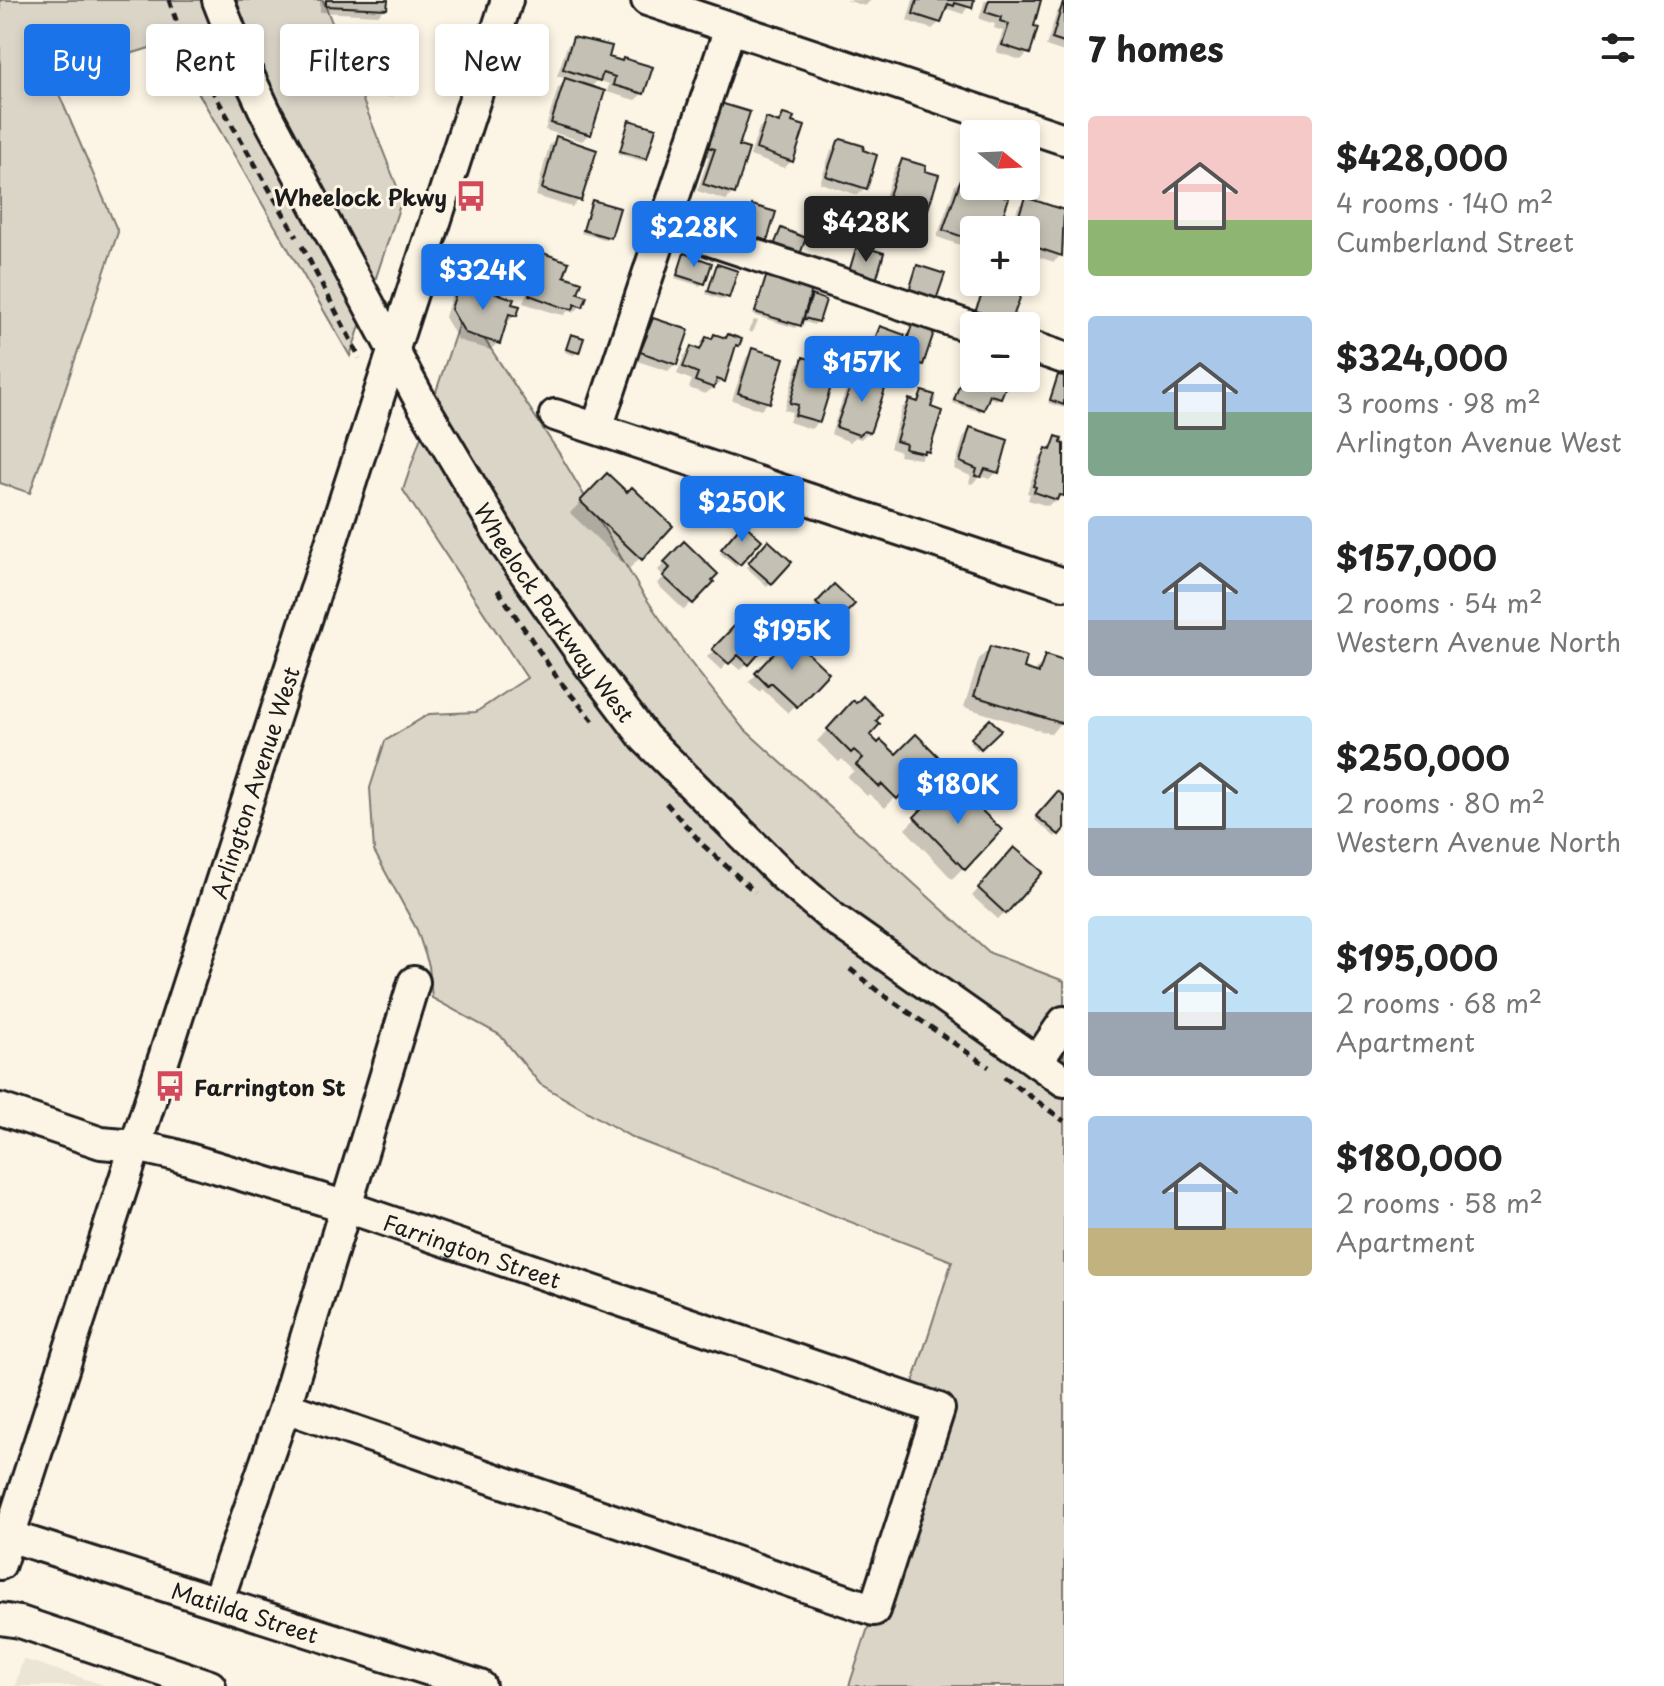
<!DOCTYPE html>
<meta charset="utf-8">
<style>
:root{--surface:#fff;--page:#f6f6f6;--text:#222;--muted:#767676;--accent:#1a73e8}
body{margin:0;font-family:"Playpen Sans",sans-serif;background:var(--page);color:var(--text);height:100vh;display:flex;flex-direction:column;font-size:30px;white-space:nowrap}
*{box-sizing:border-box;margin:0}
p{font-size:26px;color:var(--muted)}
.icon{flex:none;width:44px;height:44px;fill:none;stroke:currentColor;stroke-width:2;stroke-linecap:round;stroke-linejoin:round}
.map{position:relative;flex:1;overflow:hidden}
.side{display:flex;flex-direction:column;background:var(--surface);width:600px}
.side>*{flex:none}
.top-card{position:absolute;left:24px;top:24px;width:760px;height:72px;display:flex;gap:16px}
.needle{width:52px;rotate:108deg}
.tools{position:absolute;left:960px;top:120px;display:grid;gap:16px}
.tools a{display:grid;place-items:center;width:80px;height:80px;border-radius:8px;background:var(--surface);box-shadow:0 4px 12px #0003;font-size:40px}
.price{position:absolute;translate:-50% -68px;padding:0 18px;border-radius:8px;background:var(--accent);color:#fff;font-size:26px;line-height:52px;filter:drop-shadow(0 2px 4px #0008)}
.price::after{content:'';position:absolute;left:50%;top:48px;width:24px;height:18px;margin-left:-12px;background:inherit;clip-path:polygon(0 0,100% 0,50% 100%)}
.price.on{background:#222;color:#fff}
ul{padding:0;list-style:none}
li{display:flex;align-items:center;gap:24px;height:200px;padding:0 24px}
li span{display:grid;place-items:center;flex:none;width:224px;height:160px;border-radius:8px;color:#555}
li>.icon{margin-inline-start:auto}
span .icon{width:96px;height:96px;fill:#fffc;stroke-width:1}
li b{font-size:34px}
h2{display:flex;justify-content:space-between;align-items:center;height:96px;padding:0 24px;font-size:34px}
.pill{padding:0 28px;border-radius:8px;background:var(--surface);box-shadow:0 4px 12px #0003;font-size:28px;line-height:72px}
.pill.on{background:var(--accent);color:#fff}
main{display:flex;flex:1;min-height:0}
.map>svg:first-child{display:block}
.built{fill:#ebe5d6}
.green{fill:#dbd5c8;stroke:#7c7872;stroke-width:2}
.shadow{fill:#0003}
.building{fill:#c4c0b3;stroke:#1c1c1c;stroke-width:2}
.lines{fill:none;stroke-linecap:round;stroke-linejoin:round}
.minor-casing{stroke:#1c1c1c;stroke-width:36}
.path{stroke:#1c1c1c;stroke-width:5;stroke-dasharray:8 6;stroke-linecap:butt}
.minor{stroke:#fcf5e5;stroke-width:30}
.labels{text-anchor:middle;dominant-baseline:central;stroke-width:6;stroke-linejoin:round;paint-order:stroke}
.poi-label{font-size:22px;font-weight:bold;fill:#1c1c1c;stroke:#fcf5e5;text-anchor:end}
.street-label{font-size:22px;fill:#1c1c1c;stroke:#fcf5e5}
</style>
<main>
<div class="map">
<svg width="1064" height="1686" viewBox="0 0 1064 1686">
<rect width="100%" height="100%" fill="#fcf5e5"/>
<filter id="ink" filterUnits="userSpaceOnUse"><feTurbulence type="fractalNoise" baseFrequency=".0125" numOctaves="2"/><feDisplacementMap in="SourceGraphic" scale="16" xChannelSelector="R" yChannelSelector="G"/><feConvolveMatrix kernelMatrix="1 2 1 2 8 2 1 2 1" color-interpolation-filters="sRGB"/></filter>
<g filter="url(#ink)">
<path class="built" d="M23,1659L107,1686H15Z"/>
<path class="green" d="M0,0H323L402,199L350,356L169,42L52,78L118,232L30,493L0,483Z
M464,308L559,453L641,591L687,658L742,727L990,953L1064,981V1686H849L939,1410L908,1399L952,1261L633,1138L540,1084L500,1035L432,998L429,966L417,930L374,851L370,788L385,741L429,714L476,712L527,678L403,490Z"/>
<path class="shadow" d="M320,0H386L385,8L378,15L320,12Z
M846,0H871L865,6Z
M913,0H972L963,14L948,9L943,11L940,22L932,29L907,21Z
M985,0H1039L1031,27L1029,52L1021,60L996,52L1003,31L994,28L995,24L979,19Z
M1064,4V52L1046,46L1057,12Z
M360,24L410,59L402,66H399L398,89L391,97L357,96L358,92L350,91L353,31Z
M574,39L643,93L635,100L607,92L609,84L598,80L590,88L589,134L582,141L545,130L558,88L567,79L557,76L567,46Z
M711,111L733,193L726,200L697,191L709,157L697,153Z
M783,116L792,161L784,168L750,156L759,128L766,121L775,124Z
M629,122L646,158L643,161L618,154Z
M556,138L579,200L572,207L536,196L549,146Z
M839,143L865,188L858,195L820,183L831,150Z
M902,161L926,208L919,216L882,205L895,168Z
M962,178L974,182V186H985L983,191L1006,199L996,230H974V237L968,235L960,245L937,237L955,185Z
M1025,199L1064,212V246L1061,255L1054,262L1026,253V230H1010L1018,207Z
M592,202L609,237L606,240L581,233Z
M753,207L765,240L762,243L742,236Z
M544,255L576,294L581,305L574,313L568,311L564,315L554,313L523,303L537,262Z
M685,255L703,283L700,286L675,278Z
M718,266L727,297L724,300L706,294Z
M767,277L805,305L812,298L817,321L814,325L800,320L796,328L753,315Z
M986,282H1024L1006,326L974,315Z
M461,284L510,305L515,315L508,322L505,321L498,343L490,350L458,340L445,317L453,291Z
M653,320L675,364L668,371L634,360L645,328Z
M754,320L758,321L752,333L748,331Z
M912,327L921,364L918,367L899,361Z
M880,328L893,363L890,366L868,358Z
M572,336L577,352L574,355L565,352Z
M715,336L737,345L732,350L723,381L705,394L689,388L692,380L677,374L684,356L691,349L697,351L706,339L710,341Z
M753,350L782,360L768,402L761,410L732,400L746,358Z
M804,359L819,421L811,429L789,422L792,412L784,410L797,366Z
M966,371L974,374V378H986L999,397L996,400L987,397L980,412L953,403Z
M867,373L868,432L861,439L855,437L850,442L831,434L846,389L853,382L859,384Z
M1059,377L1064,378V408L1048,403Z
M922,393L928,408L927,451L920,459L899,456L900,452L890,448L902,408L909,401L914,403Z
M971,429L997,472L990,479L980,476L972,484L969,483L971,476L954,469L964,436Z
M1057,438L1058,444L1064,446V491L1055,503L1052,502L1048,506L1028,500L1030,494L1027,493L1039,458Z
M607,475L627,495L671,526L629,569L570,513Z
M743,526L759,540L736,567L720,553Z
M768,543L789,562L767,586L746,567Z
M684,544L711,582L684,610L657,584L664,577L658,570Z
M834,587L852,604L832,624L814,607Z
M754,609L748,663L740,670L729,661L721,670L707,657Z
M790,639L826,673L788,713L762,689L760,692L749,682Z
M990,648L1021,669L1033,673L1046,658L1064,663V718L1051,734L964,707L979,659Z
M854,703L867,735L896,757L935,756L885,808L869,794L867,796L847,777L854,771L842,759L839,762L817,741Z
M990,722L998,730L977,750L970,742Z
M947,786L1000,830L952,879L905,829Z
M1058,793L1064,798V826L1055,837L1035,820Z
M1007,857L1005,912L998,919L972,896Z"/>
<path class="building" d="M326,0H388L387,9L326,6Z
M917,0H974L972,8L955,3L954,6L948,4L941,23L913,14Z
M989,0H1041L1034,26L1038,27L1030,54L1002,45L1009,24L1000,21L1001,17L985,12Z
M1063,2H1064V43L1052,39Z
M359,22L413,23L412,60L401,59L400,90L364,89V85H356Z
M573,37L612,46L609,57L622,61L623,58L653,67L644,94L613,85L615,77L603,73L600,81L563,69Z
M565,78L605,91L591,135L551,123Z
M717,102L750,112L739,146L749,149L735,194L703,184L715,149L703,146Z
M783,114L794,117L792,122L805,126L793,162L756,149L766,118L779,123Z
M629,120L656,128L647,159L620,151Z
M556,136L597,150L581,201L542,189Z
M841,139L864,146L863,150L877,155L867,189L826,176L838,141Z
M902,159L926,166L925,171L939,175L928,209L888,198Z
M962,176L974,180V186H987L985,190L1009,198L998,230L973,227L969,239L943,230Z
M1025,197L1064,210L1062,256L1026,244V230H1014Z
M592,200L620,208L611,238L583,230Z
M752,205L776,212L767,241L744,233Z
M781,228L806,238L799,257L773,248Z
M857,245L884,253L875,284L848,275Z
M543,253L569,262L564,276L582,282L578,293L587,296L583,307L575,304L573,309L562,307L529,295Z
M684,253L712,263L705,284L677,275Z
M717,264L738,271L729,298L708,291Z
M917,265L945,274L936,300L909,291Z
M767,274L812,289L801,326L755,312Z
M1026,278L1027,279L1010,325L975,312L987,282H1026Z
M460,281L514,299L512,304L520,306L517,316L509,314L500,344L465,333L451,309Z
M812,295L826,300L819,322L804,318Z
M653,318L689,330L677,365L640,352L647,335L641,333L644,325L649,328Z
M912,325L934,332L923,365L901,358Z
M880,326L905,335L894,364L869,354Z
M571,334L584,338L579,353L566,349Z
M714,334L726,338L728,334L742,339L739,346L736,345L725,382L717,379L714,388L695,381L698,373L683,367L691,346L700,350L706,337L712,339Z
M752,348L784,358L770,403L738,393Z
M803,357L837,367L820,422L795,415L798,405L790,403Z
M965,369L974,372V378H993L1007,383L1001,398L990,395L984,410L954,400Z
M867,370L885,377L881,388L885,389L870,433L864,431L859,435L836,427L853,379L862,383Z
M1058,375L1064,376V405L1050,400Z
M922,391L935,395L931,407L942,411L929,452L925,451L924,453L905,449L906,444L896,441L909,399L918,402Z
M970,427L1008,440L999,473L985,469L981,477L975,476L977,469L960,462Z
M1056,436L1062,438L1061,443L1064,444V496L1059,495L1057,500L1034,492L1036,487L1033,486L1046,448L1051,450Z
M607,473L627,492L632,487L673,526L642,560L580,501Z
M743,523L762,540L740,565L721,549Z
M768,540L792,562L772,584L748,563Z
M684,541L718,574L712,580L714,582L693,604L663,576L670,568L664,562Z
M834,584L855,604L836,623L816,603Z
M754,606L780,630L749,665L738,655L729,664L712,649Z
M790,636L829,673L797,707L771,683L768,686L755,673Z
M990,646L1027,657L1024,668L1039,673L1045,655L1064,661V724L974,696Z
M863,696L882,714L876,721L880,724L870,735L878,743L881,740L896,754L916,734L938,756L897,799L882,784L879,787L856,765L863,758L854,750L851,753L827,729L853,700L856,703Z
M990,719L1001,730L981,749L971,738Z
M947,783L972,807L975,804L1002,830L965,870L914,817Z
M1058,791L1064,796V829L1059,835L1036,816Z
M1014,847L1043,872L1006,914L978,888Z"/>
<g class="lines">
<defs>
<g id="minor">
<path id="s1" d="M218,0L243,64L265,111L421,402L507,547L586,660L645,738L784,876L833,918L1064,1081"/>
<path d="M647,0L1064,139"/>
<path d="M665,225L974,328"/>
<path d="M1026,345L1064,358"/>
<path d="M555,415L1064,584"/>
<path d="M597,428L730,28"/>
<path d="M1037,1062L1064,1022"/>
<path id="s2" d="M0,1109L101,1143L136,1146L172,1154L344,1206L939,1409L874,1610L285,1407"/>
<path id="s3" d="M9,1536L480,1686"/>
<path id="s4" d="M0,1564L507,0"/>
<path d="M217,1602L285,1407L414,982"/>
<path d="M0,1619L20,1622L210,1686"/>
</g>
</defs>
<use href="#minor" class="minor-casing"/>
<path class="path" d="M169,0L183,40L297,237
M302,246L360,358
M498,590L558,679L593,721
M666,803L704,846L755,892
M850,969L879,992L989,1067
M1004,1077L1064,1121"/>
<use href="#minor" class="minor"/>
</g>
</g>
<defs>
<symbol id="bus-bare" viewBox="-9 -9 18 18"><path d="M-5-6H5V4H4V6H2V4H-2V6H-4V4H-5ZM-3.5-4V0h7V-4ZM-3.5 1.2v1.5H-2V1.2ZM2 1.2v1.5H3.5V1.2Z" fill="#d1495b" stroke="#fcf5e5" stroke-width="2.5" paint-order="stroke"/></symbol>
</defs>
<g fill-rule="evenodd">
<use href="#bus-bare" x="449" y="174" width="44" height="44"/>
<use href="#bus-bare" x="148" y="1064" width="44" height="44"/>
</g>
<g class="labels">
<g class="poi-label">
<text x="447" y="196">Wheelock Pkwy</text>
<text x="194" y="1086" text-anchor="start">Farrington St</text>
</g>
<g class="street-label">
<text stroke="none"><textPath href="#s1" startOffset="700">Wheelock Parkway West</textPath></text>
<text stroke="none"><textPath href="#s4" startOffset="822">Arlington Avenue West</textPath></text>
<text stroke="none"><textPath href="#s2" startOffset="494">Farrington Street</textPath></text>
<text stroke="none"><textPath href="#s3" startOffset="248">Matilda Street</textPath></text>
</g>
</g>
</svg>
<div class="tools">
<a><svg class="needle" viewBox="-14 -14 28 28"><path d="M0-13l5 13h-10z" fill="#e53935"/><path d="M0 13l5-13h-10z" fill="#767676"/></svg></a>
<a>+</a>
<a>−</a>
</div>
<b class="price on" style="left:866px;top:264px">$428K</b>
<b class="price" style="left:694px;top:269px">$228K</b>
<b class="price" style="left:483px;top:312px">$324K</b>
<b class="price" style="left:862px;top:404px">$157K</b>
<b class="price" style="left:742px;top:544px">$250K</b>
<b class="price" style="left:792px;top:672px">$195K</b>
<b class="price" style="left:958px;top:826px">$180K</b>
<div class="top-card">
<a class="pill on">Buy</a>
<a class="pill">Rent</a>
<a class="pill">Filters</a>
<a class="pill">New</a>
</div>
</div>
<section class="side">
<h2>7 homes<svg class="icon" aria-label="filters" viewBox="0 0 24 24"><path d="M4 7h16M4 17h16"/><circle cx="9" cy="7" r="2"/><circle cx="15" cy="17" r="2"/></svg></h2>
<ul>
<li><span style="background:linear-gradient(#f6c9c9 65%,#8fb573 0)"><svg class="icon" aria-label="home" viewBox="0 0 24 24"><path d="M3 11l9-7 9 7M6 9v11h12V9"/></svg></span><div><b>$428,000</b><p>4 rooms · 140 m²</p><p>Cumberland Street</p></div></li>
<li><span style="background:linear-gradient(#a9c7e8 60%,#7fa58c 0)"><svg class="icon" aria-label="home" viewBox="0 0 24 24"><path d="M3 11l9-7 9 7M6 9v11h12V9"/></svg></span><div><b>$324,000</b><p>3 rooms · 98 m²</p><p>Arlington Avenue West</p></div></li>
<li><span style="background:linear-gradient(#a9c7e8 65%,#9aa5b1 0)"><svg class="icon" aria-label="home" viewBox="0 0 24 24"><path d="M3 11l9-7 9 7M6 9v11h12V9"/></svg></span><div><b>$157,000</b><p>2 rooms · 54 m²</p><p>Western Avenue North</p></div></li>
<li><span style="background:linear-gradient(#bfe0f5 70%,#9aa5b1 0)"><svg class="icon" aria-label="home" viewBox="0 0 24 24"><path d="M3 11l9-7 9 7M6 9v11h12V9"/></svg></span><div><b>$250,000</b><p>2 rooms · 80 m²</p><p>Western Avenue North</p></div></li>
<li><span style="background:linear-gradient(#bfe0f5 60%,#9aa5b1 0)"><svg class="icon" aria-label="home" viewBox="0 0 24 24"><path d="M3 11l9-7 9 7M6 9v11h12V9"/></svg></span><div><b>$195,000</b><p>2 rooms · 68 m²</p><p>Apartment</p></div></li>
<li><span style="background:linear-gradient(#a9c7e8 70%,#c2b280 0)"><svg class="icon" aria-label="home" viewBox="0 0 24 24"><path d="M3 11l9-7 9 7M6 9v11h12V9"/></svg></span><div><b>$180,000</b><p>2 rooms · 58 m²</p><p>Apartment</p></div></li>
</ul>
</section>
</main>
